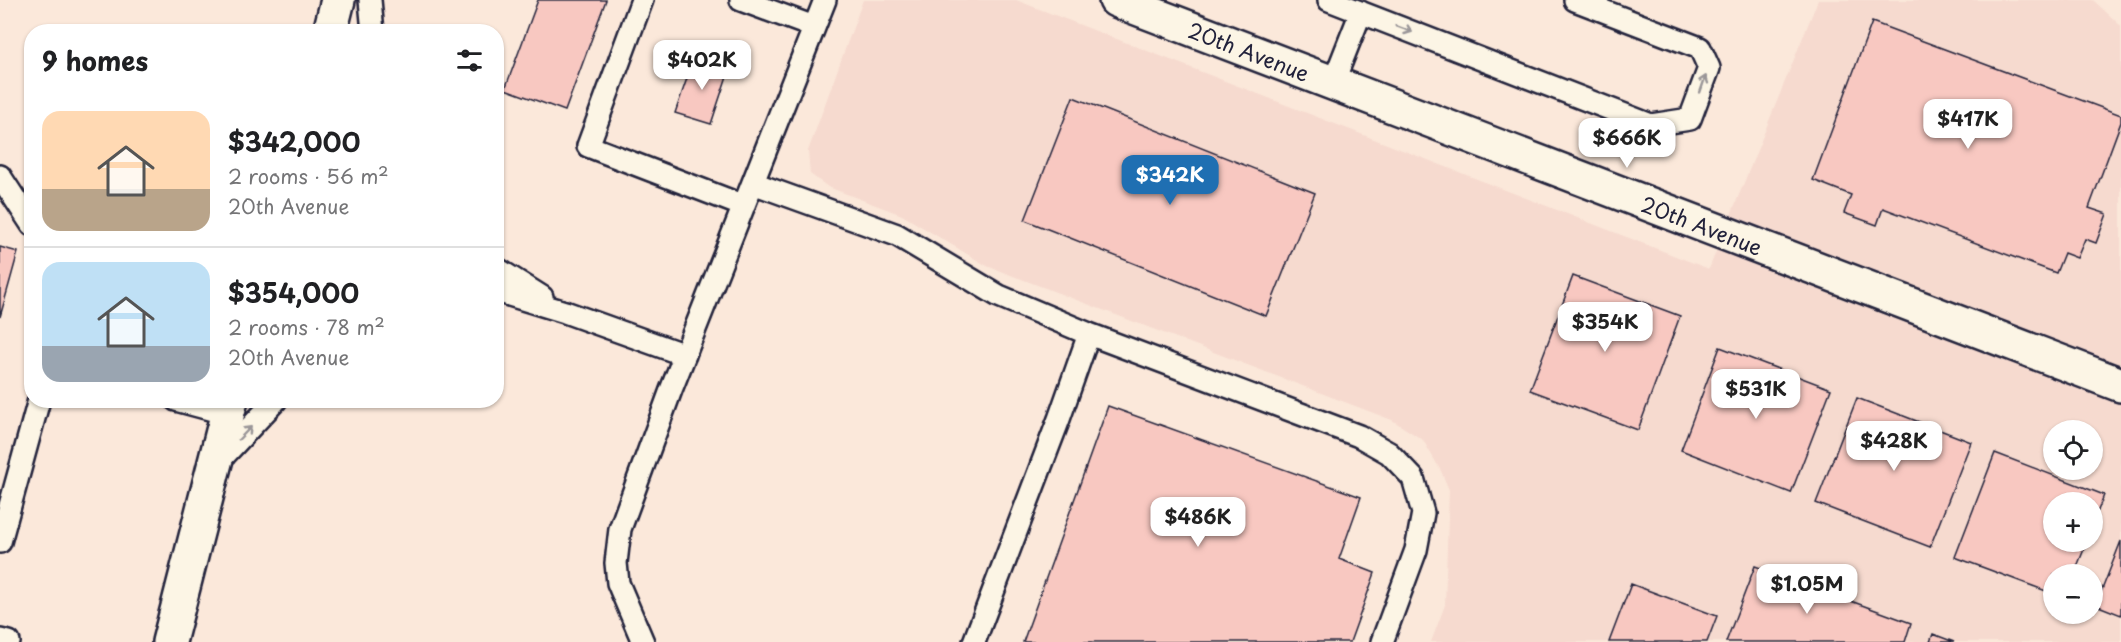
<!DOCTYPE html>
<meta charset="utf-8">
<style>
:root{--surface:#fff;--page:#f6f6f6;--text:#202124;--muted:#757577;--line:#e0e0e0;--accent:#1f6fb2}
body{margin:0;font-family:"Playpen Sans",sans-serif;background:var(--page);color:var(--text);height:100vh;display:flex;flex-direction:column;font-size:22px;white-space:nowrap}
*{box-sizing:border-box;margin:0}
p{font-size:20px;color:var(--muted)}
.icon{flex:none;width:33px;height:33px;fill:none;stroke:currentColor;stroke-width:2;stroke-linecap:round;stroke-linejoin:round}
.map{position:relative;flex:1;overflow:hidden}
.panel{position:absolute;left:24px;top:24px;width:480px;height:384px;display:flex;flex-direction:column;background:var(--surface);border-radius:24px;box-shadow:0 2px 4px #0004}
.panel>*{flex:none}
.tools{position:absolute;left:2043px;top:420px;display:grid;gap:12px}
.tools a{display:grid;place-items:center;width:60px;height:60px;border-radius:50%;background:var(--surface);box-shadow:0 2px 4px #0004;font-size:30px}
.price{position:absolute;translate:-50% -51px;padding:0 14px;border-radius:12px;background:#fff;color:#222;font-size:20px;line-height:39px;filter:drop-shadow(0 2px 3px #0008)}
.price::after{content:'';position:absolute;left:50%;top:36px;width:18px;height:14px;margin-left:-9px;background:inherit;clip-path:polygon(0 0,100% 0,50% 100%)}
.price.current{background:var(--accent);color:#fff}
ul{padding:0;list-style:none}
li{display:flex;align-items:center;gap:18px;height:150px;padding:0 18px}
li+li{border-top:2px solid var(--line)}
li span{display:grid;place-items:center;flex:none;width:168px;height:120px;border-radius:18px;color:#555}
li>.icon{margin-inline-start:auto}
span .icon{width:72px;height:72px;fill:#fffc;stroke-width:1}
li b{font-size:26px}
h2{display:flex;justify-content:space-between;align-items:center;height:72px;padding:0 18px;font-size:26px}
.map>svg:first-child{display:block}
.built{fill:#f6dacf;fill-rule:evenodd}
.building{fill:#f8c8c1;stroke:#22223b;stroke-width:1.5}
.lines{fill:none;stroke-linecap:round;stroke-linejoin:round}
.lane-casing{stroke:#22223b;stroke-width:26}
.street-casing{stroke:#22223b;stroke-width:38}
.primary-casing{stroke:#22223b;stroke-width:38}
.lane{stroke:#fcf5e5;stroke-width:21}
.street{stroke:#fcf5e5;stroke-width:33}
.primary{stroke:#fcf5e5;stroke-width:33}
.oneway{stroke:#9a9698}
.labels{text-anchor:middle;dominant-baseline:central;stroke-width:5;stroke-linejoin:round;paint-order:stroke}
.street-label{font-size:21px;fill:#22223b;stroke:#fcf5e5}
</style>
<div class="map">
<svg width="2121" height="642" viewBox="0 0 2121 642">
<rect width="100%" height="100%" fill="#fbe8da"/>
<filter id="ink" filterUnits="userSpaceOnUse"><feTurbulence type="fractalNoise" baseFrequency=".0167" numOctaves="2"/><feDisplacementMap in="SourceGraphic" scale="12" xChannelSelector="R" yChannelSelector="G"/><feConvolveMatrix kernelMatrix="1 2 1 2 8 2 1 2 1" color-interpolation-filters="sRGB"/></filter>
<g filter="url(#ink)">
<path class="built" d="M863,0H1016L1709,269L1818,0H2093L2121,26V642H1431L1445,605L1449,490L1441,471L1423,440L1392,420L987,266L902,215L828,187L810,174L808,151ZM2054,430H2092V470H2054ZM2054,502H2092V542H2054ZM2054,574H2092V614H2054Z"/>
<path class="building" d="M538,0H606L565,111L505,89Z
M1872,22L2121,115V122L2089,208L2107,214L2096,243L2085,239L2077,258L2064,253L2056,273L1883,208L1877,225L1844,213L1851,195L1813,180Z
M694,58L729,70L711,124L675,113Z
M1073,97L1315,193L1266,316L1025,220Z
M0,247L18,252L0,317Z
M1573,276L1680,316L1638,430L1530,390Z
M1720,347L1831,389L1791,493L1681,450Z
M1857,398L1971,442L1930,547L1816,503Z
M1108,406L1361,497L1339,559L1375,573L1350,642H1023Z
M1995,453L2104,495L2092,526V502H2054V542H2087L2074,574H2054V594L1955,557Z
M2121,541V615L2096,605Z
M1755,566L1911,623L1905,642H1726Z
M1631,584L1717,616L1707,642H1609Z
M1933,634L1954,642H1930Z"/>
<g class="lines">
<defs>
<path id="lane" d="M370,0L373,32
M642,0L588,146L744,206
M741,0L814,27
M1329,0L1651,125L1690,119L1709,68L1700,48L1575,0
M1333,83L1361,12
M0,176L32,225
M753,183L897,235L999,296L1089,334L1359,436L1389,453L1413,478L1423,513L1416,550L1382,642
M496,268L542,297
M496,291L565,312L685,355
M176,400L228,414
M218,462L276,400
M0,542L39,400
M0,640L9,642
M643,642L618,583L616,563L620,529L671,390L825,0
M974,642L1059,419L1089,334"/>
<path id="street" d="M1116,0L2121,385"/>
<path id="primary" d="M330,32L338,0
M169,642L231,400"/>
</defs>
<use href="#lane" class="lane-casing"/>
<use href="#street" class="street-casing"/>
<use href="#primary" class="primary-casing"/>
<use href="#lane" class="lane"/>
<use href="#street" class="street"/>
<use href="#primary" class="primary"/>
</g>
<defs><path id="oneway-shaft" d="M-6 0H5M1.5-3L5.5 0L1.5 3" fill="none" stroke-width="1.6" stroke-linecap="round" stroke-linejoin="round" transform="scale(1.5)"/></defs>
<g class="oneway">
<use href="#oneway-shaft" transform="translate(1404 29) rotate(21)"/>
<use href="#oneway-shaft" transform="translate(1703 84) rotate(-71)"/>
<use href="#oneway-shaft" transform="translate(245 433) rotate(-46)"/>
</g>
</g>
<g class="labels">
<g class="street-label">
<text transform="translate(1249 51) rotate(21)">20th Avenue</text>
<text transform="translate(1702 225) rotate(21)">20th Avenue</text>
</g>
</g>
</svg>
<div class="tools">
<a><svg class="icon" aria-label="locate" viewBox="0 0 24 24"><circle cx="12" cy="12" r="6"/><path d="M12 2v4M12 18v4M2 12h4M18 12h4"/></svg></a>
<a>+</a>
<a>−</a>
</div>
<b class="price" style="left:702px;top:91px">$402K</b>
<b class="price" style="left:1968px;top:150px">$417K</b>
<b class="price" style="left:1627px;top:169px">$666K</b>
<b class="price current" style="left:1170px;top:206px">$342K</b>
<b class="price" style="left:1605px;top:353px">$354K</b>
<b class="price" style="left:1756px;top:420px">$531K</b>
<b class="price" style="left:1894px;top:472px">$428K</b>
<b class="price" style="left:1198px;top:548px">$486K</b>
<b class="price" style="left:1807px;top:615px">$1.05M</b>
<section class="panel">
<h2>9 homes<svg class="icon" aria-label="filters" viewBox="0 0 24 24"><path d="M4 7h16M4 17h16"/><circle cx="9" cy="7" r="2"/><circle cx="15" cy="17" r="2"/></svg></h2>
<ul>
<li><span style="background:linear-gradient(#ffd9b3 65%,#b9a48a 0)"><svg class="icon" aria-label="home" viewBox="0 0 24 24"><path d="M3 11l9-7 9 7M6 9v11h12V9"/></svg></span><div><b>$342,000</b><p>2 rooms · 56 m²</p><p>20th Avenue</p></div></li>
<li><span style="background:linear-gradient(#bfe0f5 70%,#9aa5b1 0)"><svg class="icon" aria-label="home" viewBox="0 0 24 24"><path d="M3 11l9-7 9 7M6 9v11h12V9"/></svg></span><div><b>$354,000</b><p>2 rooms · 78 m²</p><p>20th Avenue</p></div></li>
</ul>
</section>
</div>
